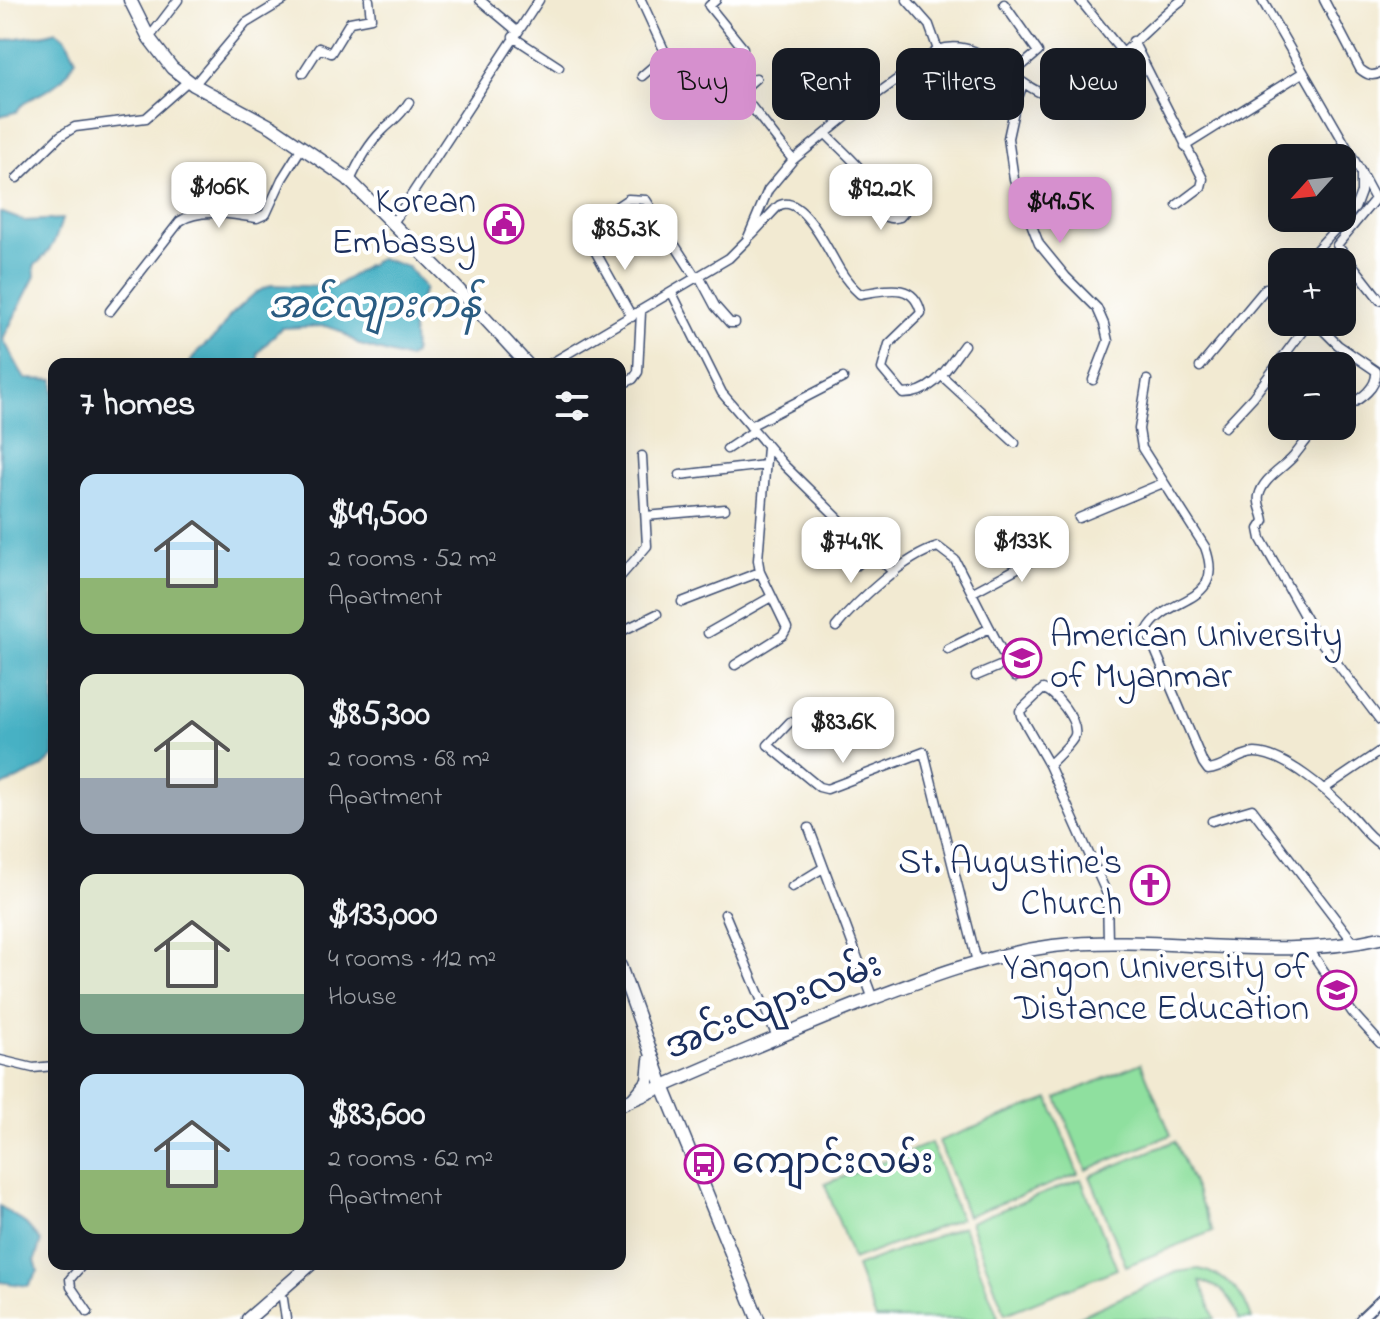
<!DOCTYPE html>
<meta charset="utf-8">
<style>
:root{--surface:#171b24;--page:#20242c;--text:#f1f3f6;--muted:#9ea1a6;--accent:#d690ce}
body{margin:0;font-family:"Indie Flower","Noto Sans Myanmar",sans-serif;background:var(--page);color:var(--text);height:100vh;display:flex;flex-direction:column;font-size:30px;white-space:nowrap}
*{box-sizing:border-box;margin:0}
p{font-size:26px;color:var(--muted)}
.icon{flex:none;width:44px;height:44px;fill:none;stroke:currentColor;stroke-width:2;stroke-linecap:round;stroke-linejoin:round}
.map{position:relative;flex:1;overflow:hidden}
.drawer{position:absolute;left:48px;top:358px;width:578px;height:912px;display:flex;flex-direction:column;background:var(--surface);border-radius:16px;box-shadow:0 8px 32px #0002}
.drawer>*{flex:none}
.guide{position:absolute;left:650px;top:48px;width:610px;height:72px;display:flex;gap:16px}
.needle{width:52px;rotate:243deg}
.controls{position:absolute;left:1268px;top:144px;display:grid;gap:16px}
.controls a{display:grid;place-items:center;width:88px;height:88px;border-radius:16px;background:var(--surface);box-shadow:0 8px 32px #0002;font-size:40px}
.price{position:absolute;translate:-50% -68px;padding:0 18px;border-radius:16px;background:#fff;color:#222;font-size:26px;line-height:52px;filter:drop-shadow(0 2px 4px #0008)}
.price::after{content:'';position:absolute;left:50%;top:48px;width:24px;height:18px;margin-left:-12px;background:inherit;clip-path:polygon(0 0,100% 0,50% 100%)}
.price.active{background:var(--accent);color:#111}
ul{padding:0;list-style:none}
li{display:flex;align-items:center;gap:24px;height:200px;padding:0 32px}
li span{display:grid;place-items:center;flex:none;width:224px;height:160px;border-radius:16px;color:#555}
li>.icon{margin-inline-start:auto}
span .icon{width:96px;height:96px;fill:#fffc;stroke-width:1}
li b{font-size:34px}
h2{display:flex;justify-content:space-between;align-items:center;height:96px;padding:0 32px;font-size:34px}
.tag{padding:0 28px;border-radius:16px;background:var(--surface);box-shadow:0 8px 32px #0002;font-size:28px;line-height:72px}
.tag.active{background:var(--accent);color:#111}
.map>svg:first-child{display:block}
.green{fill:#8fe09f;stroke:#55887e;stroke-width:2}
.water{fill:#46b1c4;stroke:#307091;stroke-width:2}
.lines{fill:none;stroke-linecap:round;stroke-linejoin:round}
.minor-casing{stroke:#3b4b6f;stroke-width:11}
.secondary-casing{stroke:#3b4b6f;stroke-width:15}
.primary-casing{stroke:#3b4b6f;stroke-width:15}
.minor{stroke:#fff;stroke-width:8}
.secondary{stroke:#fff;stroke-width:12}
.primary{stroke:#fff;stroke-width:12}
.labels{text-anchor:middle;dominant-baseline:central;stroke-width:8;stroke-linejoin:round;paint-order:stroke}
.poi-label{font-size:36px;fill:#1b2f5e;stroke:#fff;text-anchor:end}
.street-label{font-size:36px;fill:#1b2f5e;stroke:#fff}
.water-label{font-size:38px;font-style:italic;fill:#2a5c82;stroke:#fff}
</style>
<div class="map">
<svg width="1380" height="1319" viewBox="0 0 1380 1319">
<rect width="100%" height="100%" fill="#fff"/>
<filter id="ink" filterUnits="userSpaceOnUse"><feTurbulence type="fractalNoise" baseFrequency=".0125" numOctaves="2"/><feDisplacementMap in="SourceGraphic" scale="16" xChannelSelector="R" yChannelSelector="G"/><feConvolveMatrix kernelMatrix="1 2 1 2 8 2 1 2 1" color-interpolation-filters="sRGB"/></filter>
<filter id="wash" filterUnits="userSpaceOnUse"><feTurbulence type="fractalNoise" baseFrequency=".006" numOctaves="4" result="noise"/><feDisplacementMap in="SourceGraphic" scale="32" xChannelSelector="R" yChannelSelector="G"/><feGaussianBlur stdDeviation="1.8" result="paint"/><feColorMatrix in="noise" values="0 0 0 0 0 0 0 0 0 0 0 0 0 0 0 0 0 1.4 0 .05"/><feComposite in="paint" operator="in"/></filter>
<g filter="url(#wash)">
<rect width="100%" height="100%" fill="#f2ead2"/>
<path class="green" d="M1141,1063L1171,1135L1086,1170L1057,1098Z
M1049,1099L1078,1174L967,1216L939,1141Z
M1175,1141L1213,1231L1126,1266L1090,1176Z
M931,1143L960,1219L853,1260L825,1184Z
M1081,1179L1117,1269L1005,1314L970,1222Z
M963,1226L998,1317L992,1319H876L856,1267Z
M1199,1269C1227,1276 1243,1291 1252,1319H1239C1234,1298 1221,1286 1200,1281L1215,1319H1074L1177,1272Z"/>
<path class="water" d="M56,31L65,37L76,59C70,69 65,78 55,85C42,95 25,98 16,112L0,116V42C22,34 36,39 56,31Z
M0,212L24,221L62,219C56,240 51,252 34,266L35,276L3,339L25,379L54,380V756L41,768L0,787Z
M380,258L408,267L425,289L412,316L414,354L408,359L360,345L340,331L325,326L281,328L258,353V364H189L198,351L217,335L230,316L255,293L271,285L334,287Z
M0,1206L26,1224L41,1241L35,1260L38,1271L28,1286L0,1282Z"/>
</g>
<g filter="url(#ink)">
<g class="lines">
<defs>
<path id="minor" d="M480,0L517,31
M641,0L664,50V57L642,76
M716,0L709,6L743,48
M907,0L929,25L938,50
M1080,0L1122,52
M1262,0L1361,172V192L1355,208L1305,262
M1324,0L1360,69C1367,75 1372,77 1380,73
M1004,4L1038,52L1011,75
M513,37L559,67
M149,38L178,0
M1133,41L1203,179L1201,187L1177,205
M303,73L319,48L331,53L350,22L371,18L369,0
M756,78L740,92L793,160
M1023,84L1015,106L1008,138L1014,179L1039,244L1066,277L1097,308L1104,324L1108,341L1093,380
M194,85L246,23L284,0
M962,91L974,51
M826,134C841,150 865,169 873,189C875,197 874,208 881,214C887,219 893,219 900,217C926,190 887,178 866,177
M1185,146L1302,73
M1326,158L1345,146
M1361,173L1375,199L1337,245L1380,300
M17,178L60,136L75,127L146,118L188,81
M350,181C358,163 368,145 382,131C394,119 400,117 409,102
M607,213L628,199L646,200L696,278
M393,223L539,0
M750,236C756,231 776,207 780,205C803,194 831,256 840,270C846,280 852,287 860,294C886,290 914,281 921,313L889,344L882,369L903,394C934,394 947,368 964,345
M590,242L632,317
M699,276L715,306L730,323H735
M1282,287V289
M672,293L722,393L784,465L894,573
M110,311L180,221C202,207 233,215 257,218L266,214L282,179L302,147
M1315,322L1338,345L1376,371C1378,390 1356,401 1342,410
M550,364L729,258L747,240L768,190L793,160L852,112L938,50C983,35 1013,87 1054,98C1106,82 1139,32 1182,0
M1200,367L1266,288L1282,303
M941,375L1015,443
M1147,380L1139,429L1142,448L1205,547C1227,606 1166,594 1147,631L1203,763L1208,770C1225,769 1238,753 1255,753C1284,753 1329,792 1349,813C1360,824 1366,835 1380,844
M620,385L633,379L638,372L641,312
M750,426L843,378
M1319,426C1309,436 1302,446 1294,456C1283,469 1263,478 1259,496C1257,504 1263,512 1264,521L1259,529L1261,539L1312,630L1380,720
M1225,427L1253,397L1307,325L1304,322
M727,449L754,431
M680,475L765,465
M646,516L725,509
M1079,518L1163,483
M850,529L834,544V552L848,565H857L872,552
M620,577L647,546L642,456
M973,592L1055,548
M682,602L760,572
M836,627C857,601 905,556 938,547L955,560L1015,677
M620,632L657,614
M708,633L771,597
M948,649L990,628
M735,665L783,635L787,628L760,572L758,560L767,447
M976,676L1007,663
M790,722L768,745L819,787L827,789L924,752L977,962
M1049,765C1056,757 1072,744 1075,735C1078,721 1056,692 1043,689L1020,711L1021,716L1049,765L1107,894L1108,943
M1324,789L1380,751
M1212,821L1252,809L1354,943
M809,828L873,999
M792,887L823,868
M725,914L777,1037
M1309,949L1352,1012L1380,1043
M0,1060L33,1068L54,1066
M83,1264L70,1279L71,1287L88,1312
M283,1299L286,1319
M1360,1319L1380,1300"/>
<path id="secondary" d="M620,1105C700,1070 780,1035 861,1003C924,979 986,955 1053,946C1162,933 1272,963 1380,938
M248,1319L311,1264"/>
<path id="primary" d="M130,0L149,38L172,68L194,85L272,127L347,178L455,286L527,364
M620,966L663,1086L758,1319
M633,1099L648,1081L650,1060"/>
</defs>
<use href="#minor" class="minor-casing"/>
<use href="#secondary" class="secondary-casing"/>
<use href="#primary" class="primary-casing"/>
<use href="#minor" class="minor"/>
<use href="#secondary" class="secondary"/>
<use href="#primary" class="primary"/>
</g>
</g>
<defs>
<symbol id="civic-ring" viewBox="-11 -11 22 22"><circle r="9.5" fill="#fff" stroke="#b5179e" stroke-width="1.5"/><path d="M-.6-6.5H3V-4.5H.6V-3L4-1V1h2V6H-6V1h2V-1L-.6-3ZM-1.2 2.5V6h2.4V2.5Z" fill="#b5179e"/></symbol>
<symbol id="university-ring" viewBox="-11 -11 22 22"><circle r="9.5" fill="#fff" stroke="#b5179e" stroke-width="1.5"/><path d="M0-5L7-2L0 1L-7-2ZM-4 1L0 2.5L4 1V4Q0 6-4 4Z" fill="#b5179e"/></symbol>
<symbol id="church-ring" viewBox="-11 -11 22 22"><circle r="9.5" fill="#fff" stroke="#b5179e" stroke-width="1.5"/><path d="M-1.2-6h2.4v3.5h3.3v2.4h-3.3V6h-2.4V-.1h-3.3v-2.4h3.3Z" fill="#b5179e"/></symbol>
<symbol id="bus-ring" viewBox="-11 -11 22 22"><circle r="9.5" fill="#fff" stroke="#b5179e" stroke-width="1.5"/><path d="M-5-6H5V4H4V6H2V4H-2V6H-4V4H-5ZM-3.5-4V0h7V-4ZM-3.5 1.2v1.5H-2V1.2ZM2 1.2v1.5H3.5V1.2Z" fill="#b5179e"/></symbol>
</defs>
<g fill-rule="evenodd">
<use href="#civic-ring" x="482" y="202" width="44" height="44"/>
<use href="#university-ring" x="1000" y="636" width="44" height="44"/>
<use href="#church-ring" x="1128" y="863" width="44" height="44"/>
<use href="#university-ring" x="1315" y="968" width="44" height="44"/>
<use href="#bus-ring" x="682" y="1142" width="44" height="44"/>
</g>
<g class="labels">
<g class="poi-label">
<text x="476" y="203">Korean<tspan x="476" dy="41">Embassy</tspan></text>
<text x="1050" y="637" text-anchor="start">American University<tspan x="1050" dy="41">of Myanmar</tspan></text>
<text x="1122" y="864">St. Augustine's<tspan x="1122" dy="41">Church</tspan></text>
<text x="1309" y="969">Yangon University of<tspan x="1309" dy="41">Distance Education</tspan></text>
<text x="732" y="1164" text-anchor="start">ကျောင်းလမ်း</text>
</g>
<g class="street-label">
<text transform="translate(774 1008) rotate(-22)">အင်းလျားလမ်း</text>
</g>
<g class="water-label">
<text x="374" y="308">အင်လျားကန်</text>
</g>
</g>
</svg>
<div class="controls">
<a><svg class="needle" viewBox="-14 -14 28 28"><path d="M0-13l5 13h-10z" fill="#e53935"/><path d="M0 13l5-13h-10z" fill="#9ea1a6"/></svg></a>
<a>+</a>
<a>−</a>
</div>
<b class="price" style="left:219px;top:230px">$106K</b>
<b class="price" style="left:881px;top:232px">$92.2K</b>
<b class="price active" style="left:1060px;top:245px">$49.5K</b>
<b class="price" style="left:625px;top:272px">$85.3K</b>
<b class="price" style="left:1022px;top:584px">$133K</b>
<b class="price" style="left:851px;top:585px">$74.9K</b>
<b class="price" style="left:843px;top:765px">$83.6K</b>
<div class="guide">
<a class="tag active">Buy</a>
<a class="tag">Rent</a>
<a class="tag">Filters</a>
<a class="tag">New</a>
</div>
<section class="drawer">
<h2>7 homes<svg class="icon" aria-label="filters" viewBox="0 0 24 24"><path d="M4 7h16M4 17h16"/><circle cx="9" cy="7" r="2"/><circle cx="15" cy="17" r="2"/></svg></h2>
<ul>
<li><span style="background:linear-gradient(#bfe0f5 65%,#8fb573 0)"><svg class="icon" aria-label="home" viewBox="0 0 24 24"><path d="M3 11l9-7 9 7M6 9v11h12V9"/></svg></span><div><b>$49,500</b><p>2 rooms · 52 m²</p><p>Apartment</p></div></li>
<li><span style="background:linear-gradient(#dfe7d0 65%,#9aa5b1 0)"><svg class="icon" aria-label="home" viewBox="0 0 24 24"><path d="M3 11l9-7 9 7M6 9v11h12V9"/></svg></span><div><b>$85,300</b><p>2 rooms · 68 m²</p><p>Apartment</p></div></li>
<li><span style="background:linear-gradient(#dfe7d0 75%,#7fa58c 0)"><svg class="icon" aria-label="home" viewBox="0 0 24 24"><path d="M3 11l9-7 9 7M6 9v11h12V9"/></svg></span><div><b>$133,000</b><p>4 rooms · 112 m²</p><p>House</p></div></li>
<li><span style="background:linear-gradient(#bfe0f5 60%,#8fb573 0)"><svg class="icon" aria-label="home" viewBox="0 0 24 24"><path d="M3 11l9-7 9 7M6 9v11h12V9"/></svg></span><div><b>$83,600</b><p>2 rooms · 62 m²</p><p>Apartment</p></div></li>
</ul>
</section>
</div>
